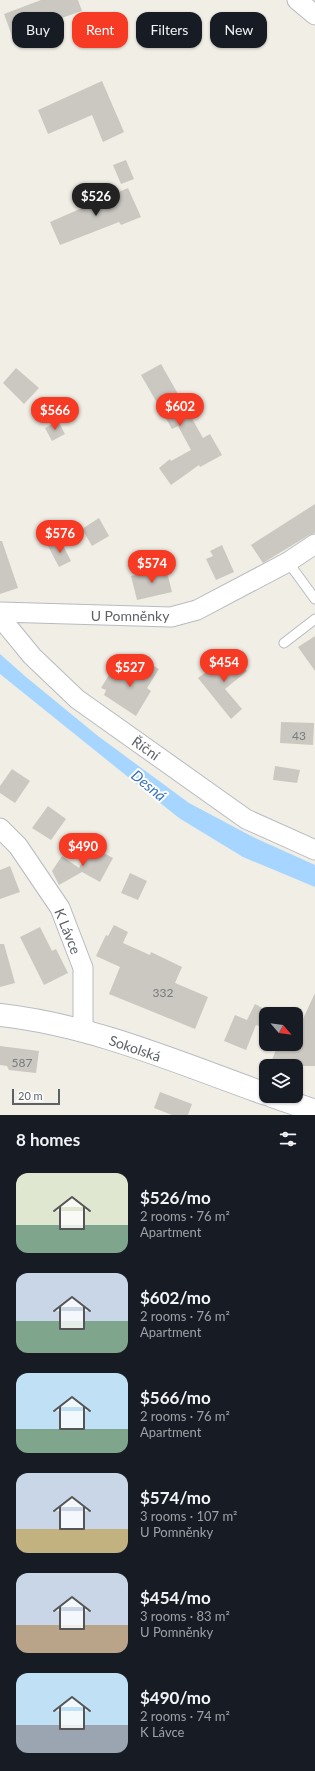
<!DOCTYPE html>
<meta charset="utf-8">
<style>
:root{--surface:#171b24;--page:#20242c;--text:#f1f3f6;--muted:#9ea1a6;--accent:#f73a24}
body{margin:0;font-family:Lato,sans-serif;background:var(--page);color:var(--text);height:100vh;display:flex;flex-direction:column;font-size:15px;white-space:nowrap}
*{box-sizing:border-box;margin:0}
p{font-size:13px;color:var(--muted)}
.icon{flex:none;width:22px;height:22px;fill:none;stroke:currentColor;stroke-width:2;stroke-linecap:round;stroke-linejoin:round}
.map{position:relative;height:1115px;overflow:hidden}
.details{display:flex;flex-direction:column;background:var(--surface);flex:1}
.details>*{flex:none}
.banner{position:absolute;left:12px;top:12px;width:291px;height:36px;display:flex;gap:8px}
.needle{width:26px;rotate:118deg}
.buttons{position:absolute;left:259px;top:1007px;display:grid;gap:8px}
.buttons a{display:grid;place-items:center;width:44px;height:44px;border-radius:8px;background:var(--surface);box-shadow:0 1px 3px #0004;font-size:20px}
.scale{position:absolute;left:12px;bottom:10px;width:48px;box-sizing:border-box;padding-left:4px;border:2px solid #5d6167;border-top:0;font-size:11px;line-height:14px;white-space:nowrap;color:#5d6167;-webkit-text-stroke:3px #fff;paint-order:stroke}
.price{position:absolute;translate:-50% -34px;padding:0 9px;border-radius:14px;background:var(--accent);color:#fff;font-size:13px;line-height:26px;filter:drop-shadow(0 1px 2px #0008)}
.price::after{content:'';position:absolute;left:50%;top:24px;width:12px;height:9px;margin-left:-6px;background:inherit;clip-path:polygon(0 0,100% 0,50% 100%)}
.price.selected{background:#222;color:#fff}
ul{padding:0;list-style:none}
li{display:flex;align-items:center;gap:12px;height:100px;padding:0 16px}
li span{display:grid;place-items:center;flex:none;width:112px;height:80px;border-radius:12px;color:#555}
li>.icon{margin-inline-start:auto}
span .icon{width:48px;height:48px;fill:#fffc;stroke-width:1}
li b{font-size:17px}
h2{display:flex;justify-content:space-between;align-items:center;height:48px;padding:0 16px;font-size:17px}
.tag{padding:0 14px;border-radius:12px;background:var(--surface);box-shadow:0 1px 3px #0004;font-size:14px;line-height:36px}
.tag.selected{background:var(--accent);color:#fff}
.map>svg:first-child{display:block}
.water{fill:#a6d6ff}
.building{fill:#cbc8c2}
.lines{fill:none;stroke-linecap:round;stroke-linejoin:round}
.lane-casing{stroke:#b7bbc0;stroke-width:11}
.street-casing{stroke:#b7bbc0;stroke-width:21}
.secondary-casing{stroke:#b8bcc2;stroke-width:24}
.lane{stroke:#fff;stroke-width:9}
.street{stroke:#fff;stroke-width:19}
.secondary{stroke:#fff;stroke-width:22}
.labels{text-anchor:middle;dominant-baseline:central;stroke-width:4;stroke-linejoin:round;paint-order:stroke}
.number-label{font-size:12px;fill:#787b7e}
.street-label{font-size:14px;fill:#5d6167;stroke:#fff}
.water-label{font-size:15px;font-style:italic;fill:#3a75ba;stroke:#fff}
</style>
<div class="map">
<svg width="315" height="1115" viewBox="0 0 315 1115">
<rect width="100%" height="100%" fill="#f0eee5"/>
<path class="water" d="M0,654L26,677L98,736L189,803L253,837L315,865V887L243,857L179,818L0,674Z"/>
<path class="building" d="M41,0H78L82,11L44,24L46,32L31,37L28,30L12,36L4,14Z
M102,81L124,132L103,142L92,115L48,134L38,110Z
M126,160L134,179L121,184L113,165Z
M128,188L141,217L121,225L119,222L60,245L50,222Z
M161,364L203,438L210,434L222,455L200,467L199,465L171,485L159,468L170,459L171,461L191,450L178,426L172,429L141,375Z
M16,368L39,388L24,404L3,383Z
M58,421L65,434L52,441L45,428Z
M315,504V533L309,535L263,563L251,545Z
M99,518L109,536L92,546L82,529Z
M60,540L71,561L59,567L48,546Z
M0,541H2L18,588L0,594Z
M222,545L234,572L216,580L206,559L213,556L210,551Z
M166,568L172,592L137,600L131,576Z
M315,636V671L298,647Z
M231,653L247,671L225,689L242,709L231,719L198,678Z
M147,662L159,669L147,688L151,691L136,716L104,695L106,690L101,688L115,665L137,679Z
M281,722L314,723L313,745L280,743Z
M275,766L300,770L297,783L273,780Z
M12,769L30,781L15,803L0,793V786Z
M48,806L66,819L51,840L32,828Z
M91,846L113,858L100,882L82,872L59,885L52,871L62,856L79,868Z
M10,866L20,892L0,899V870Z
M130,873L147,881L138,900L121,893Z
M114,925L128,932L123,943L150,955L151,952L182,967L175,983L208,997L195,1029L109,994L120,967L96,956L106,935L108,936Z
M40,927L52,951L56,949L68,973L44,985L20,937Z
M0,944H4L15,983L0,987Z
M315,993V1066H288L272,1060L278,1044H296V1034Z
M255,1004L268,1011L261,1027L256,1025L246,1050L224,1041L235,1015L247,1020Z
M0,1046L39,1051L36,1073L9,1070L7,1066L0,1065Z
M160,1092L192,1104L188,1115H172L154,1108Z"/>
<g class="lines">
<defs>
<path id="lane" d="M288,562L315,599
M284,643L315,619"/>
<path id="street" d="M297,0L315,15
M0,612L171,617L197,610L288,562L315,544
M0,617L32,656L77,699L246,819L315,850
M0,828L18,846L60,908L83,968V1029"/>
<path id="secondary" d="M0,1015C92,1025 179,1063 266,1094
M272,1096L315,1111"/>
</defs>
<use href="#lane" class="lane-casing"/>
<use href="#street" class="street-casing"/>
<use href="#secondary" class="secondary-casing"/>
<use href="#lane" class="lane"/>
<use href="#street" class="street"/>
<use href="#secondary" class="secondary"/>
</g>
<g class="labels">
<g class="number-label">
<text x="299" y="735">43</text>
<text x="163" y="992">332</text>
<text x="22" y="1062">587</text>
</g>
<g class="street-label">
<text x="130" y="615">U Pomněnky</text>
<text transform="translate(146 748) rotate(35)">Říční</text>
<text transform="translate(68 931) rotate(68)">K Lávce</text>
<text transform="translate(135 1048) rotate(19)">Sokolská</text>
</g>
<g class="water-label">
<text transform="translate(149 785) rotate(39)">Desná</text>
</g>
</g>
</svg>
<div class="buttons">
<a><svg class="needle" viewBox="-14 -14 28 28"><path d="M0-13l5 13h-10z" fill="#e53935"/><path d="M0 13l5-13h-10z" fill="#9ea1a6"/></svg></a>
<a><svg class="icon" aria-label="layers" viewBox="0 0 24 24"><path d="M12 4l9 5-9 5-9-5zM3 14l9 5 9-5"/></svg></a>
</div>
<div class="scale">20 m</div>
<b class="price selected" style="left:96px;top:217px">$526</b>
<b class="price" style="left:180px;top:427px">$602</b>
<b class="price" style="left:55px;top:431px">$566</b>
<b class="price" style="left:60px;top:554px">$576</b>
<b class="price" style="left:152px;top:584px">$574</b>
<b class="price" style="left:224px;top:683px">$454</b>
<b class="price" style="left:130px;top:688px">$527</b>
<b class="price" style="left:83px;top:867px">$490</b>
<div class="banner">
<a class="tag">Buy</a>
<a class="tag selected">Rent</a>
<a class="tag">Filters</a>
<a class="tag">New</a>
</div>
</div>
<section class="details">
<h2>8 homes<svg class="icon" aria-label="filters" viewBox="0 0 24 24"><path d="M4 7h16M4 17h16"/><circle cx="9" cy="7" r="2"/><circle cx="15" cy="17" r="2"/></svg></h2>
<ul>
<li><span style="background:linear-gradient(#dfe7d0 65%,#7fa58c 0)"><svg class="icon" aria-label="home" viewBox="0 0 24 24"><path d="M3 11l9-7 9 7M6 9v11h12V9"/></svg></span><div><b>$526/mo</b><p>2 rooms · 76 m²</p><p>Apartment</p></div></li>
<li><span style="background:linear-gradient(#c9d6e8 60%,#7fa58c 0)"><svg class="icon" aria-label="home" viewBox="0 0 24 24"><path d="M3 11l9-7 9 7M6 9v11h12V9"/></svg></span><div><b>$602/mo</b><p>2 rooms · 76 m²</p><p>Apartment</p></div></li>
<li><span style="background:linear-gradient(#bfe0f5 70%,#7fa58c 0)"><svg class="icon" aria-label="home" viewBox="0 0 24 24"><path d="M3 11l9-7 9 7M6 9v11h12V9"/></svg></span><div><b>$566/mo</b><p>2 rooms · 76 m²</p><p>Apartment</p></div></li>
<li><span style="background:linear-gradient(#c9d6e8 70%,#c2b280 0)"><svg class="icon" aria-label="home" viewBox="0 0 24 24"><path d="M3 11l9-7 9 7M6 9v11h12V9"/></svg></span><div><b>$574/mo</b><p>3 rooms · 107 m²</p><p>U Pomněnky</p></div></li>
<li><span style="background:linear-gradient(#c9d6e8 65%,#b9a48a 0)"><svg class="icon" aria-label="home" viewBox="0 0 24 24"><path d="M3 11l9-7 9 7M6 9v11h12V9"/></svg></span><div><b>$454/mo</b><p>3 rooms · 83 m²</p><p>U Pomněnky</p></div></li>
<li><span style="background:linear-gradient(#bfe0f5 65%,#9aa5b1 0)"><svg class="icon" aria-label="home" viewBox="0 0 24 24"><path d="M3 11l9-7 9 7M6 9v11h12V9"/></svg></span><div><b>$490/mo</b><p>2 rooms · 74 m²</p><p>K Lávce</p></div></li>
</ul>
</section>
